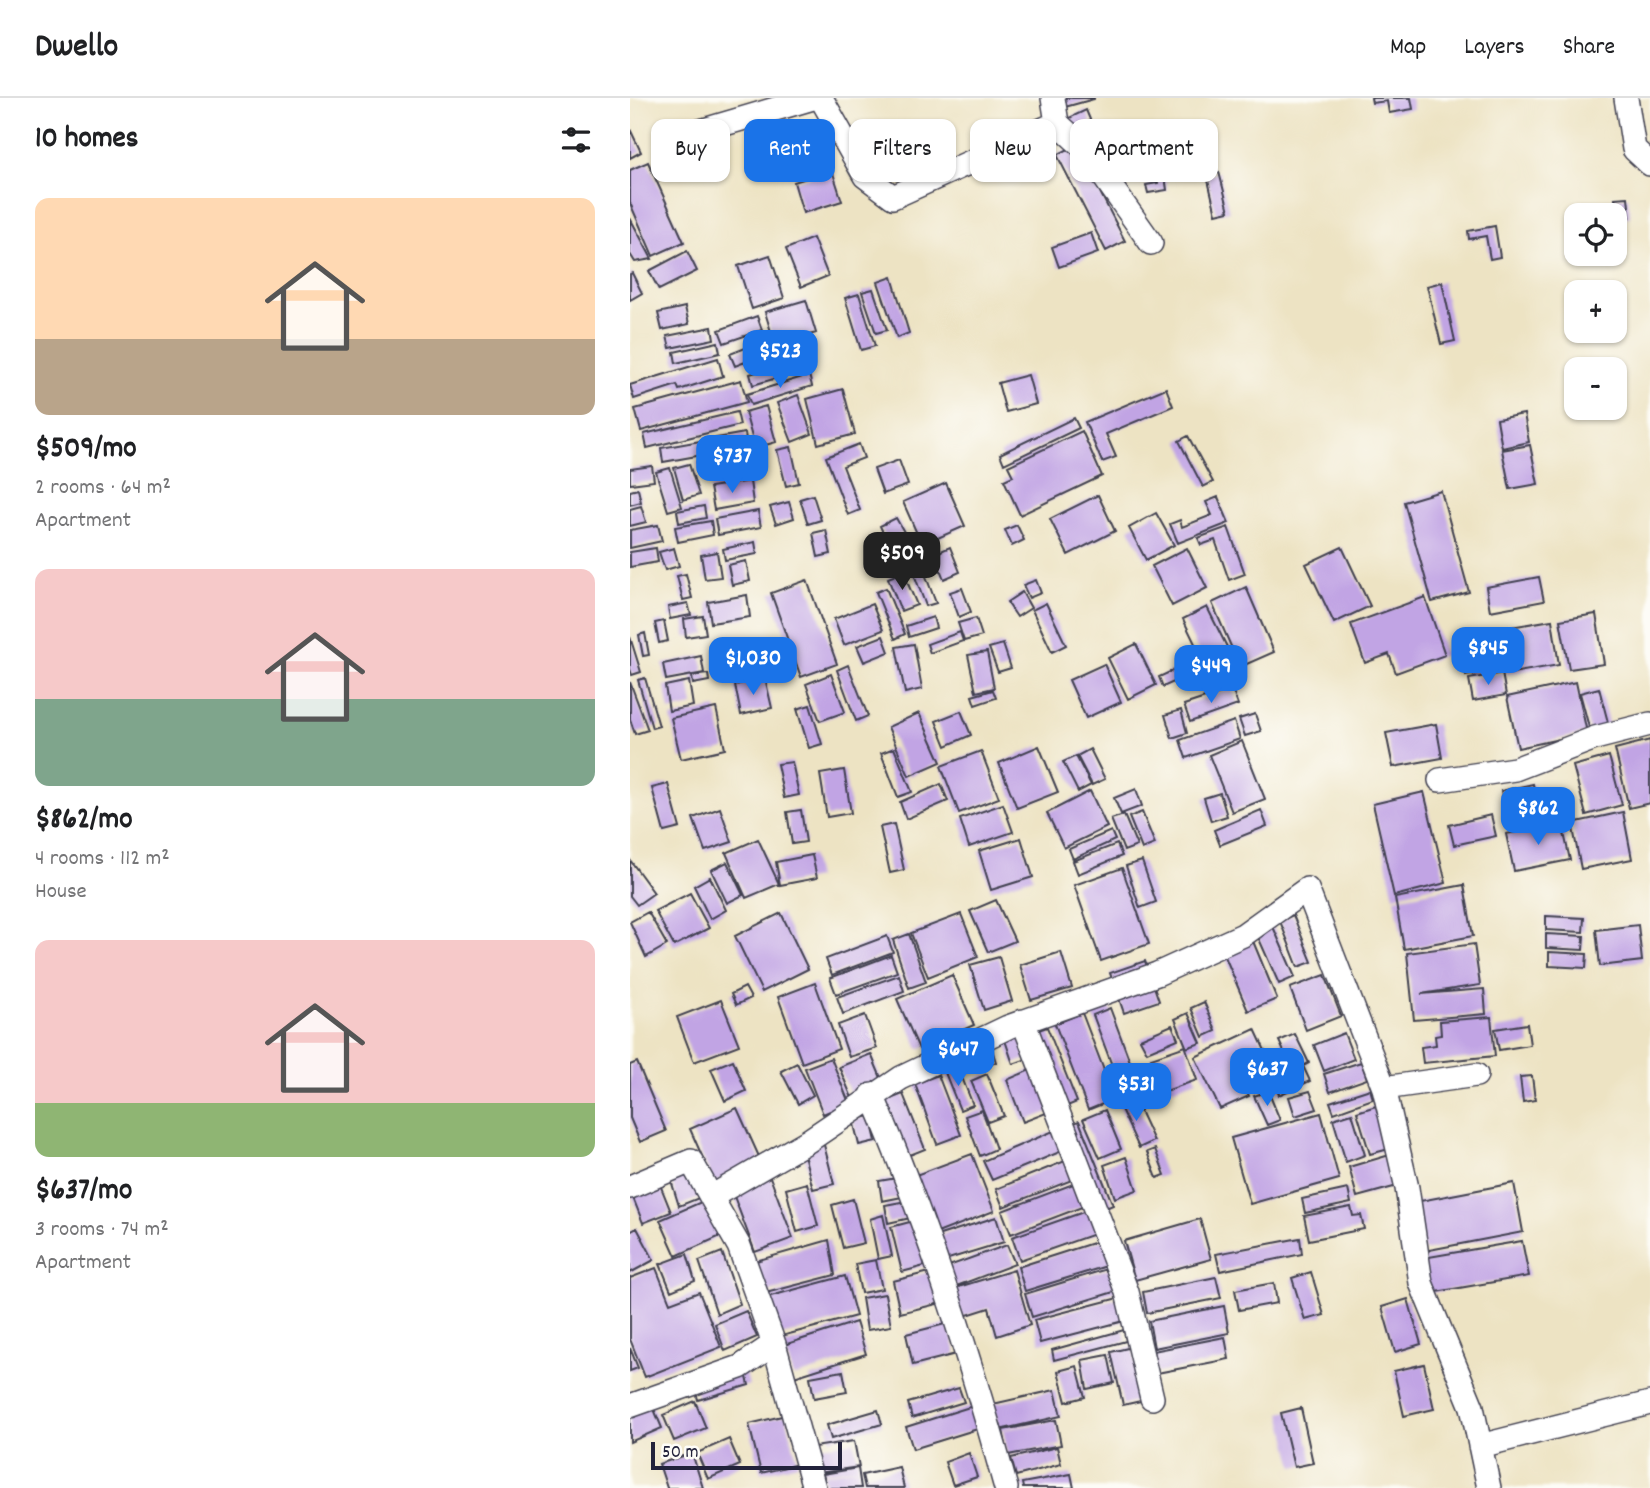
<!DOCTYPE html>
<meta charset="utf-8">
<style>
:root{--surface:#fff;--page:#f6f6f6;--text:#202124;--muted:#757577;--line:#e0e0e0;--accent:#1a73e8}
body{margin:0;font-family:Dekko,sans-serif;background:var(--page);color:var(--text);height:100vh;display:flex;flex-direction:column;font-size:26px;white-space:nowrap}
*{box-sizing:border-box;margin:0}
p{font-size:23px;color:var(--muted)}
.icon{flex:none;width:38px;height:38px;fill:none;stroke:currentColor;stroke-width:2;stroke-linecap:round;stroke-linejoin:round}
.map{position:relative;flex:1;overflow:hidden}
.drawer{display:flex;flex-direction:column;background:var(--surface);width:630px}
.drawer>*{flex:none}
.guide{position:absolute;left:21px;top:21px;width:665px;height:63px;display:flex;gap:14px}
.tools{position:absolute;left:934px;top:105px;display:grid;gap:14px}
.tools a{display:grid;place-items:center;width:63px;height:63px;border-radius:14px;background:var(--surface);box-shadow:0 2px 5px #0004;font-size:35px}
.scale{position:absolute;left:21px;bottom:18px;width:191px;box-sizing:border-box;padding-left:7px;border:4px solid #22223b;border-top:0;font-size:19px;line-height:24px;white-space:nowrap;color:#22223b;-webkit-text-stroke:5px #fdfcf7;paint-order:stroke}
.price{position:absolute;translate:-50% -60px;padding:0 16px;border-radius:14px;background:var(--accent);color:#fff;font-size:23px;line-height:46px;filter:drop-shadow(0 2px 4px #0008)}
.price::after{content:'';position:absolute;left:50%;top:42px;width:21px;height:16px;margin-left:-10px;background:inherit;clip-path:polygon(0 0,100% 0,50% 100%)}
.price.selected{background:#222;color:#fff}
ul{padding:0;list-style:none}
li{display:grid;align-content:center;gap:14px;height:371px;padding:0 35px}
li span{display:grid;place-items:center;height:217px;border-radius:14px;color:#555}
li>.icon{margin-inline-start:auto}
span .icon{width:126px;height:126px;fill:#fffc;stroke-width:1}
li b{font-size:30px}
h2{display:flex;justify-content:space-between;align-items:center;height:84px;padding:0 35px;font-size:30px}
.pill{padding:0 24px;border-radius:14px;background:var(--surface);box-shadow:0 2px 5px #0004;font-size:24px;line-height:63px}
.pill.selected{background:var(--accent);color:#fff}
header{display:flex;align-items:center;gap:42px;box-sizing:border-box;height:98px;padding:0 35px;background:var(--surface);border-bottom:2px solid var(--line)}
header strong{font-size:33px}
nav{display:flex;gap:38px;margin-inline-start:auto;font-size:24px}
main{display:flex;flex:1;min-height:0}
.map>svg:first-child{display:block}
.building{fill:#c1a4e4}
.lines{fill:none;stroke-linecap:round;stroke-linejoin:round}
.minor-casing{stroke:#403f4f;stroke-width:26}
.minor{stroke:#fff;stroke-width:23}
</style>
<header>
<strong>Dwello</strong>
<nav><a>Map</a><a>Layers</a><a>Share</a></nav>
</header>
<main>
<section class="drawer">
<h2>10 homes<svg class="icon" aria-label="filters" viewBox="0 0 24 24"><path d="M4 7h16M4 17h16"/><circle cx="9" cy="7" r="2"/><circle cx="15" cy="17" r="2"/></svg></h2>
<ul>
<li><span style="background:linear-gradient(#ffd9b3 65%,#b9a48a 0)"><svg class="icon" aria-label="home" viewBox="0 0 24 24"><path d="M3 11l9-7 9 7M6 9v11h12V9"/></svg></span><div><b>$509/mo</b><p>2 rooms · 64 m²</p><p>Apartment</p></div></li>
<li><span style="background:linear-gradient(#f6c9c9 60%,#7fa58c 0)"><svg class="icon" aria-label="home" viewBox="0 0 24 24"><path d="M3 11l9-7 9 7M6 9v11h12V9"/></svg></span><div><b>$862/mo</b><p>4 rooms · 112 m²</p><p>House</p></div></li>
<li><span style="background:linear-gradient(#f6c9c9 75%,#8fb573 0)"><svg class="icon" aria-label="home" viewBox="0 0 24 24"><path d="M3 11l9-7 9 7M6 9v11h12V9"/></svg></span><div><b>$637/mo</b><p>3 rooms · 74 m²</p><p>Apartment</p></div></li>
</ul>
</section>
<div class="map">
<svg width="1020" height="1390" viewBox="0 0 1020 1390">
<rect width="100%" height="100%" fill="#fdfcf7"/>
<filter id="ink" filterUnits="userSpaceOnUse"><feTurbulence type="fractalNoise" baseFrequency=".0143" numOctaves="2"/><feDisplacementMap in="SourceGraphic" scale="14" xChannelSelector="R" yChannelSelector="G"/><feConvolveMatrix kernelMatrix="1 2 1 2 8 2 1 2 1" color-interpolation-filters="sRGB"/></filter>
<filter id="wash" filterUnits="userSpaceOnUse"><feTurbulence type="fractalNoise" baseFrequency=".00686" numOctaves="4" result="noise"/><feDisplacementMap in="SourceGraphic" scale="28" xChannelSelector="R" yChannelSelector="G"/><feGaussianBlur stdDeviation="1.57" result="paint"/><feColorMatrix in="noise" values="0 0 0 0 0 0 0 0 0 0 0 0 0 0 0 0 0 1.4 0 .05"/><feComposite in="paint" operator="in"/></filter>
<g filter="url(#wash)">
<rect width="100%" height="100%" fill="#ede3c3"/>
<g id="blocks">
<path class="building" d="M432,0H464V1L435,9Z
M741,0H781L783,11L759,15L757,3L742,5Z
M456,12L461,24L456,26L459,31L444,38L437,21Z
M0,31L11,54L0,60Z
M446,47L495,143L476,153L427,57Z
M18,64L54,144L23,158L0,105V72Z
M534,71L537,92L518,95L516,87L528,85L526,72Z
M202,72L212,103L173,115L164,84Z
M589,74L599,113L586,116L577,78Z
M998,99L1000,119L948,117L947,114L986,110L985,100Z
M0,120L22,161L5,164L0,156Z
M865,128L870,159L860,161L856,138L839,141L838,133Z
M461,135L468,155L429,169L422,149Z
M183,140L198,178L171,189L156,151Z
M57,153L67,173L29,192L19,173Z
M140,157L154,200L122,211L108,168Z
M2,175L12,195L0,202V176Z
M262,179L279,235L267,240L248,184Z
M812,184L825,243L811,246L797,188Z
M243,191L257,232L246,235L232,194Z
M229,196L245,248L231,252L215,200Z
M176,202L186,235L145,247L135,214Z
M55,209L59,226L32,232L28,215Z
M127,218L132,232L94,245L89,232Z
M82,229L84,241L40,250L37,238Z
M141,240L146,252L105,268L100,256Z
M88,244L90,255L46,265L44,254Z
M88,260L93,278L49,292L47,287L4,301L0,287Z
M171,261L174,272L123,287L120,276Z
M179,277L182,288L121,307L117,296Z
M398,277L406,306L376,314L368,285Z
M111,282L117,304L11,333L5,311Z
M536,290L543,308L476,336L486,359L472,364L455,324Z
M213,291L225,336L188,346L177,301Z
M168,297L182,336L162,344L147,305Z
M136,308L146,344L125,350L115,314Z
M107,314L110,327L17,350L14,336Z
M894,316L899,344L872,350L867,321Z
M444,320L449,330L374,366L370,356Z
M452,333L472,378L390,417L374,382L383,378L378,368Z
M115,335L117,349L33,364L31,350Z
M558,338L583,384L573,389L549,343Z
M229,346L234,360L213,368L230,412L218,417L196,359Z
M900,347L908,386L880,391L872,352Z
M161,349L169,385L156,388L147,352Z
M114,360L117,376L104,378L101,362Z
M78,362L81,375L70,377L67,364Z
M269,362L278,387L253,396L244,371Z
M59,366L69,397L53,402L44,370Z
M22,368L24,383L0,386V371Z
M40,370L52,409L38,413L26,374Z
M120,383L123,405L84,412L80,389Z
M316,385L335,428L292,447L273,404Z
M8,391L11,404L0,407V393Z
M811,393L839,494L802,504L774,404Z
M183,397L191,422L178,426L170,401Z
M468,397L485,433L438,457L420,421Z
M588,399L599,425L548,445L540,426L550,422L552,429L582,417L576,404Z
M159,404L164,420L146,426L140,409Z
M11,408L16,424L0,428V411Z
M74,408L76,420L49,425L47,413Z
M128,413L131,429L88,437L85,421Z
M526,415L544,447L516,462L499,430Z
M266,420L274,434L257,443L250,428Z
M81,423L83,437L48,444L45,429Z
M28,427L32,443L0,450V432Z
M387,427L394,442L382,448L375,432Z
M598,429L615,476L599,482L585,442L571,447L568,440Z
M196,432L201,456L188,459L183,435Z
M125,444L127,456L95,462L93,451Z
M320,449L330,474L314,481L304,456Z
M712,449L740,508L704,525L676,466Z
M26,450L28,464L0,469V454Z
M44,450L49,468L35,472L29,454Z
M557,450L577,490L542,508L522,468Z
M87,454L91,479L75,481L71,457Z
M116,463L120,483L102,487L98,467Z
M291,465L306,505L296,508L281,468Z
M273,474L287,507L271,513L258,480Z
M56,476L62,500L53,502L47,478Z
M909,479L914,503L860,513L856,489Z
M177,482L207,566L171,579L141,495Z
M406,482L411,495L399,500L393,487Z
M616,489L644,554L610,569L582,505Z
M256,490L275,536L265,541L246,494Z
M332,490L341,514L329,519L320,494Z
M392,494L401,510L387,519L377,504Z
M117,497L120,519L81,525L78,504Z
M795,499L815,557L766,575L759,556L735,565L721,526Z
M58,505L61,517L40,521L38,509Z
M416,505L436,547L422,554L402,512Z
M242,506L253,532L214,547L204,521Z
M577,509L607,569L582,581L553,521Z
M966,516L974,566L939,571L930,522Z
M73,518L76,536L56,539L54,521Z
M303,519L306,530L279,539L276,528Z
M346,520L352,538L334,543L328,525Z
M922,522L929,567L876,576L869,531Z
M34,523L38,543L29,545L25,525Z
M330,534L333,543L300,555L297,546Z
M15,535L19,557L13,558L9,537Z
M253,538L259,554L234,564L227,548Z
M0,539L11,574L2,577L0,571Z
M284,546L292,591L275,595L266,549Z
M373,546L381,570L368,574L359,550Z
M506,546L526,587L498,601L478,560Z
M865,549L870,571L836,578L832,556Z
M357,554L364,590L346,594L338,557Z
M71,558L74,575L36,582L33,566Z
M566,562L570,572L533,589L529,579Z
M474,566L491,604L456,620L439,582Z
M218,567L238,618L226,623L207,572Z
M872,575L876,597L843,603L839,581Z
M78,576L79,583L63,586L62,578Z
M201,576L215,614L190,623L176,586Z
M15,580L29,628L22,630L8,582Z
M135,580L142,610L111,617L105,587Z
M59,583L63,608L39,613L35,588Z
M0,584L18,632L5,636L0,621Z
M946,584L957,635L888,650L877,599Z
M969,590L980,632L961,637L950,595Z
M602,591L608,607L560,624L554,607Z
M363,592L366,600L345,607L342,598Z
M180,607L192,646L179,650L167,611Z
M86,610L95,651L51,661L41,620Z
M551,612L557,635L542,640L535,617Z
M331,613L341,637L316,648L306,623Z
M289,615L311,664L279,678L258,629Z
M625,616L631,633L615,638L609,621Z
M604,623L610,641L556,660L550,642Z
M806,626L812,660L763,669L756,635Z
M1020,642V705L999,710L985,651Z
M612,643L635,701L602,714L579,657Z
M409,648L428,694L387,710L369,665Z
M264,650L282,694L268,699L251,655Z
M460,651L475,681L462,687L447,658Z
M351,653L369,700L329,715L311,668Z
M446,658L461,687L448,694L433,664Z
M979,658L992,707L956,717L943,668Z
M162,664L169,697L154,700L147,666Z
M214,672L221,715L197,719L190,676Z
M38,686L50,730L34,734L22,690Z
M311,686L318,703L276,721L270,704Z
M903,686L907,705L875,711L871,693Z
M506,691L512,708L491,716L484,700Z
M460,693L477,729L434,750L417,715Z
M794,694L816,785L764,798L743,706Z
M590,695L597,718L581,723L574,700Z
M373,706L383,734L339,749L330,721Z
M90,710L102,744L75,753L63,720Z
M171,712L176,744L162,746L157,714Z
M631,712L637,728L590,747L584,732Z
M512,714L525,746L512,751L499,719Z
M993,714L1002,761L951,771L942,725Z
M494,717L507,748L494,753L481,721Z
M861,717L866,738L824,747L819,727Z
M264,726L274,772L260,775L250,729Z
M932,726L940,762L884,773L876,736Z
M481,733L485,742L443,761L439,751Z
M391,740L403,779L361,792L349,753Z
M128,741L149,786L116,800L96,755Z
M487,746L492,758L448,776L443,763Z
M182,757L187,780L150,787L146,764Z
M0,762L24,795L7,807L0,798Z
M512,763L526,804L510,810L496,768Z
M97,764L113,797L97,805L81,772Z
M492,770L519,846L471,863L444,787Z
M80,779L96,812L80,821L64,788Z
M834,787L843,838L774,851L765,800Z
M60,795L79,830L44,848L25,813Z
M366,802L385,843L358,854L340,813Z
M18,814L37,847L16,859L0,824Z
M151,815L178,871L132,894L105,838Z
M331,816L348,859L298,879L281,835Z
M663,817L682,864L668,869L650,823Z
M916,818L954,820L953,834L916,832Z
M641,824L665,879L649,886L625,832Z
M1008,827L1012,863L970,868L966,832Z
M279,836L296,884L279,890L263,842Z
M620,836L647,901L618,913L591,849Z
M916,836L954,838L953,852L916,850Z
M257,838L263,854L202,877L196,861Z
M844,846L850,887L791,896L854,891L856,916L784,922L777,855Z
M431,854L442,890L401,902L390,867Z
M919,854L957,856L956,870L919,868Z
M261,857L267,874L206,896L200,880Z
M369,859L382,903L354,912L340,867Z
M515,863L529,903L494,915L480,875Z
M269,877L274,893L213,916L207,899Z
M322,877L344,927L289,951L267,901Z
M695,877L711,918L676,932L660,890Z
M185,885L209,951L172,965L148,899Z
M115,889L121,900L106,907L101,896Z
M91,902L109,947L64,964L47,919Z
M574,904L586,933L573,939L561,910Z
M480,910L509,988L492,994L463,917Z
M452,915L485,1001L458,1012L425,926Z
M558,915L571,945L556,950L567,982L533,994L521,960L556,948L545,921Z
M235,917L247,950L219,959L208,927Z
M861,919L865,958L793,965L791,949L806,947L805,938L811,937L810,923Z
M897,926L900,947L869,952L865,931Z
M542,927L548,941L517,954L510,941Z
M417,929L447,1004L435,1009L403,934Z
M625,931L644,972L614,987L619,998L590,1011L565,959Z
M388,934L397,961L383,966L374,939Z
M714,935L724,961L694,973L684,947Z
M665,936L679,965L673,968L680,983L649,997L643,983L663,973L649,943Z
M361,948L366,964L337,974L332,959Z
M241,956L254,987L222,1000L209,969Z
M201,960L219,1005L193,1016L175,970Z
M103,962L116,993L95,1003L81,971Z
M7,964L36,1033L10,1044L0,1020V967Z
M731,964L737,981L700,994L694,976Z
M167,965L183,997L168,1006L151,973Z
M327,967L343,1007L330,1012L314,972Z
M407,969L424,1012L393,1024L377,982Z
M357,976L374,1018L358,1024L341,983Z
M308,977L331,1037L307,1046L285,986Z
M902,978L905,1002L893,1004L890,979Z
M740,991L743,1001L704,1015L700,1004Z
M638,993L650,1022L637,1027L624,998Z
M680,993L687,1011L665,1018L659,999Z
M273,996L295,1051L275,1059L253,1004Z
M504,1000L524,1043L509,1050L489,1007Z
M746,1008L759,1051L740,1056L727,1014Z
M107,1010L131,1063L84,1085L60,1031Z
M352,1012L366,1051L350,1058L335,1018Z
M475,1012L491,1051L470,1060L453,1021Z
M691,1015L709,1081L620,1106L601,1040Z
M722,1015L735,1057L716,1064L703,1021Z
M240,1018L246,1043L229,1047L223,1022Z
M449,1023L483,1107L469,1113L436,1028Z
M428,1031L437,1051L362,1082L353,1063Z
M193,1043L204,1086L183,1091L172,1049Z
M525,1051L535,1077L527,1080L517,1054Z
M342,1056L364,1113L305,1136L283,1078Z
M763,1056L771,1087L727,1099L719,1069Z
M496,1059L507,1092L485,1100L474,1067Z
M440,1061L447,1080L373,1109L366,1091Z
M58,1071L69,1100L49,1108L40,1079Z
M27,1079L41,1114L13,1125L0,1092Z
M140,1079L163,1140L125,1154L102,1093Z
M273,1079L277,1098L252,1103L249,1083Z
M451,1083L460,1106L381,1136L372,1113Z
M177,1085L188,1128L167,1134L156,1091Z
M884,1085L893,1134L794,1153L785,1104Z
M718,1091L721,1105L675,1115L672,1101Z
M78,1101L93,1137L46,1158L30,1122Z
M223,1101L234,1145L213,1150L202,1107Z
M282,1102L285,1119L258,1125L255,1107Z
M721,1109L723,1118L731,1117L734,1131L679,1142L674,1118Z
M462,1111L470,1134L390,1162L382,1139Z
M253,1117L262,1158L248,1161L240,1121Z
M366,1119L374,1144L315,1162L307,1138Z
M291,1121L302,1166L272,1174L261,1129Z
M570,1121L581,1161L505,1182L494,1143Z
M7,1130L24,1162L0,1175V1134Z
M670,1140L672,1156L590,1173L586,1156Z
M475,1141L483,1166L395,1193L388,1169Z
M199,1142L205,1177L128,1197L119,1165Z
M892,1143L899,1178L800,1195L793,1160Z
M377,1147L385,1166L324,1189L316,1169Z
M92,1154L110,1206L87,1216L69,1163Z
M57,1156L65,1183L41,1193L30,1166Z
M246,1162L252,1191L231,1195L225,1166Z
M26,1170L40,1205L69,1194L91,1249L15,1279L0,1241V1180Z
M480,1170L487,1193L402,1219L395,1196Z
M384,1172L400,1227L367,1238L359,1210L331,1219L322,1191Z
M304,1173L311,1205L270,1215L263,1183Z
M681,1174L694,1217L675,1222L662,1180Z
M215,1178L226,1218L148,1239L137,1199Z
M586,1179L591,1200L517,1215L513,1194Z
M644,1185L647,1205L609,1212L605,1192Z
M255,1196L261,1228L237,1232L232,1200Z
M492,1199L498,1222L410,1245L404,1222Z
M778,1201L791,1246L765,1254L752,1209Z
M594,1208L599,1235L524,1250L519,1223Z
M116,1213L127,1239L95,1253L85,1226Z
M226,1224L236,1256L164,1279L154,1247Z
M319,1225L326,1256L283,1267L276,1236Z
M494,1232L496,1243L424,1262L422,1252Z
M595,1239L599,1261L527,1275L523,1253Z
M502,1249L515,1302L493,1307L481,1254Z
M0,1250L8,1270L0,1273Z
M478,1257L484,1285L457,1291L452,1262Z
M794,1266L804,1311L774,1318L764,1273Z
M447,1268L455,1299L436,1304L428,1273Z
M213,1273L217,1294L184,1300L180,1279Z
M116,1275L119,1287L68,1302L65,1290Z
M329,1290L334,1304L282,1320L278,1305Z
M425,1292L431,1318L369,1332L363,1306Z
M65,1303L76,1330L44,1343L33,1317Z
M21,1304L32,1330L0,1344V1313Z
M346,1307L354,1329L283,1351L276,1329Z
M671,1310L683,1365L664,1369L651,1315Z
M248,1312L252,1326L201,1341L197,1327Z
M156,1317L168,1366L131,1375L119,1326Z
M426,1322L431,1347L378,1357L373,1332Z
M99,1341L110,1367L78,1381L67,1355Z
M224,1343L229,1369L188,1375L184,1349Z
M427,1349L431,1366L386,1378L381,1360Z
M62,1355L73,1390H37L29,1366Z
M339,1355L347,1379L323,1387L315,1364Z
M269,1369L274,1390H235L232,1377Z
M228,1370L231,1390H196L193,1376Z
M441,1376L444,1390H393L392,1385Z"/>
</g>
</g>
<g filter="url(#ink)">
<use href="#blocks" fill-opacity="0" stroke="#403f4f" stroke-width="2"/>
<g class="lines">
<defs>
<path id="minor" d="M191,0L235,78L263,99L427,25L423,0
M996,0L1004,51L1020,66
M427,25L453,49L521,145
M40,42L183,0
M810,682L885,671L965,640L1020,626
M393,923L497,1194L522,1300
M754,990L846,977
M242,997C297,1124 339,1256 376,1390
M0,1089L61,1063L81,1099
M0,1308L110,1269L144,1246
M850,1348L1020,1305
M184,1390L144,1246L109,1148L81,1099L178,1043L271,980L378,929L527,876L613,837L677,791L754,990L777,1090L791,1185L842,1309L859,1390"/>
</defs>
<use href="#minor" class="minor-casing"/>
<use href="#minor" class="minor"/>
</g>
</g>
</svg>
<div class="tools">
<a><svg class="icon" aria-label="locate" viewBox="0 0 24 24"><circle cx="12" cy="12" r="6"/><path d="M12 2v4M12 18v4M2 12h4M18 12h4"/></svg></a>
<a>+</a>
<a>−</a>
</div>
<div class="scale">50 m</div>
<b class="price" style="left:150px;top:292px">$523</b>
<b class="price" style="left:102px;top:397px">$737</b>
<b class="price selected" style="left:272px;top:494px">$509</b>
<b class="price" style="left:858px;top:589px">$845</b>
<b class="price" style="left:123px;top:599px">$1,030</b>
<b class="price" style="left:581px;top:607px">$449</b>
<b class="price" style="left:908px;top:749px">$862</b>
<b class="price" style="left:328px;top:990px">$647</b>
<b class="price" style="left:637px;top:1010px">$637</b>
<b class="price" style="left:506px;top:1025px">$531</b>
<div class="guide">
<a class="pill">Buy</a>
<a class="pill selected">Rent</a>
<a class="pill">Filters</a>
<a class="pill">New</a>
<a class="pill">Apartment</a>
</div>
</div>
</main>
